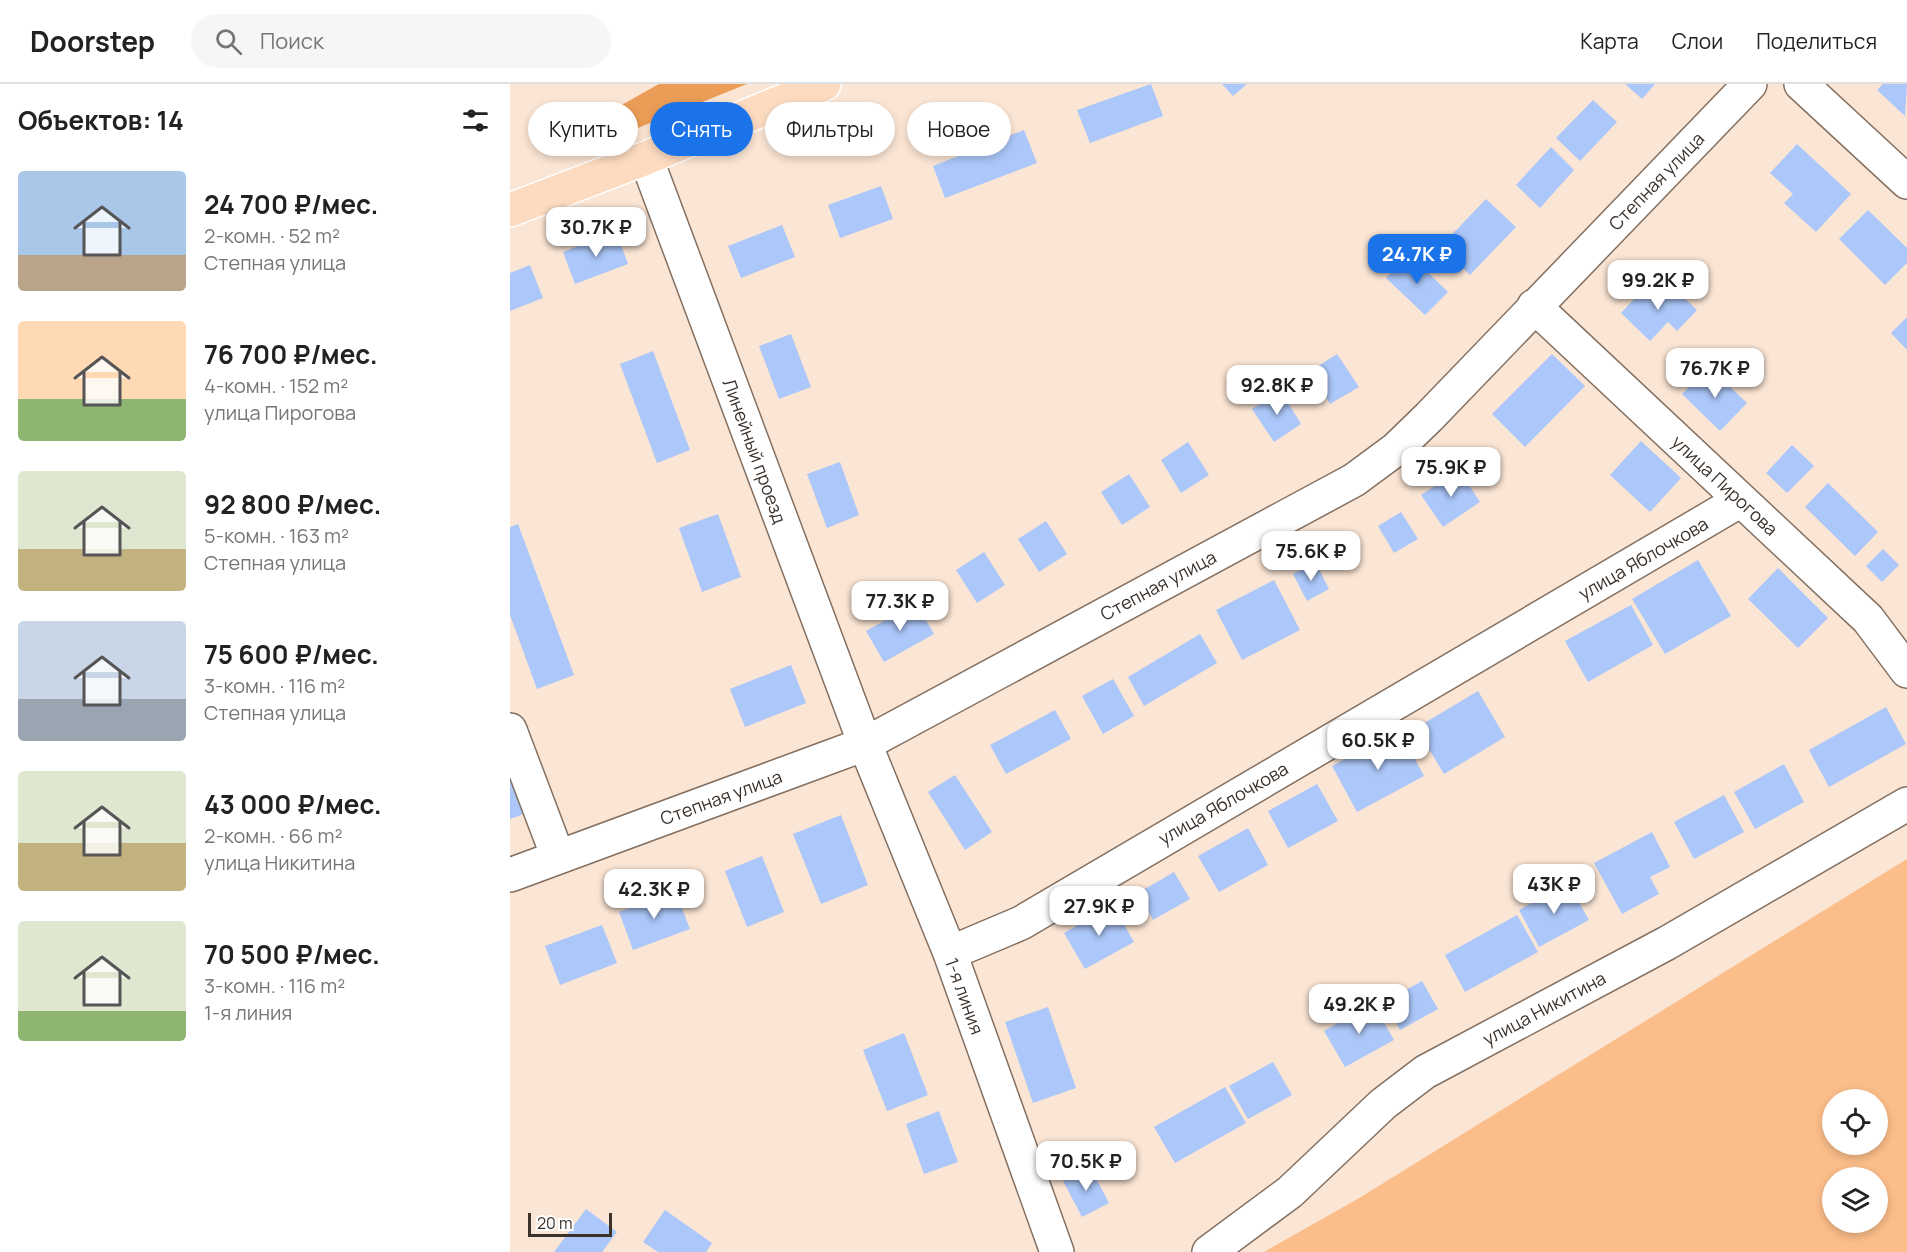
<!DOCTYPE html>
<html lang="ru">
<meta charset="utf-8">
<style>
:root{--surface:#fff;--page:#f6f6f6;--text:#222;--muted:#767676;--line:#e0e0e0;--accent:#1a73e8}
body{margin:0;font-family:Manrope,sans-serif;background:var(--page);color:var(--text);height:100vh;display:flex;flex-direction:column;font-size:22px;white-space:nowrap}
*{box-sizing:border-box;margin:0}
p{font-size:20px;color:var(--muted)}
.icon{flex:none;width:33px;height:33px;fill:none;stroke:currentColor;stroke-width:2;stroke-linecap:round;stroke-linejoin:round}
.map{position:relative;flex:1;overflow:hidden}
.side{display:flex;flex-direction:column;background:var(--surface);width:510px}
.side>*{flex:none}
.hud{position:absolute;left:18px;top:18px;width:570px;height:54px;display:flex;gap:12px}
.buttons{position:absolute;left:1312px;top:1005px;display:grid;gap:12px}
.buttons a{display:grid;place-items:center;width:66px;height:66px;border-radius:50%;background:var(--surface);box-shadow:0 3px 9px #0003;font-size:30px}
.scale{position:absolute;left:18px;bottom:15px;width:84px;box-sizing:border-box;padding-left:6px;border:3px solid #3b322c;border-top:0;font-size:16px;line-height:21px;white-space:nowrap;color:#3b322c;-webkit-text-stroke:4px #fff;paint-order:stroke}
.price{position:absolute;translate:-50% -51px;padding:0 14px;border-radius:12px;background:#fff;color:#222;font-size:20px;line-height:39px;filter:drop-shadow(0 2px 3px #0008)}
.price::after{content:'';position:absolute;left:50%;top:36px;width:18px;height:14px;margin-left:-9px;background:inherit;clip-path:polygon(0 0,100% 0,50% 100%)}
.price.on{background:var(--accent);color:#fff}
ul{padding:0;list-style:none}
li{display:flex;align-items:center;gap:18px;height:150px;padding:0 18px}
li span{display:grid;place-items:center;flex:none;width:168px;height:120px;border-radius:6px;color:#555}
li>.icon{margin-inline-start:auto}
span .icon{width:72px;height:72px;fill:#fffc;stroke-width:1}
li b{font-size:26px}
h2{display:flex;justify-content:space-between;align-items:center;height:72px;padding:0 18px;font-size:26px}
.pill{padding:0 21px;border-radius:27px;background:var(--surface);box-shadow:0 3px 9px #0003;font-size:21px;line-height:54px}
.pill.on{background:var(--accent);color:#fff}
header{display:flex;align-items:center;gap:36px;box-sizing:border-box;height:84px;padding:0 30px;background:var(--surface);border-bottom:2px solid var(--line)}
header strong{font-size:28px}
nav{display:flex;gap:33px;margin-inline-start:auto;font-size:21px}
.search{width:420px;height:54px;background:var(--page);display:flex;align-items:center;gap:15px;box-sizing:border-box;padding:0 21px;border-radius:33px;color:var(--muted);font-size:22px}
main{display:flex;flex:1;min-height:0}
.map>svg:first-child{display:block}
.green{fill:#fbbd89;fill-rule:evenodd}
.forest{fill:#eb9d57}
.building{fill:#acc7f9}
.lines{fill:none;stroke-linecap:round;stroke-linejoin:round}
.minor-casing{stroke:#847061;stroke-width:36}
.major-casing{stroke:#fff;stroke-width:36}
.minor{stroke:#fff;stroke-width:33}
.major{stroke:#fcdbc0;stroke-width:33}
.labels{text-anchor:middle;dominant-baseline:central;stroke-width:4.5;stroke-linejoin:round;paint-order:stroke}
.street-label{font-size:18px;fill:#3b322c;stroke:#fff}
</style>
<header>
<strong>Doorstep</strong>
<div class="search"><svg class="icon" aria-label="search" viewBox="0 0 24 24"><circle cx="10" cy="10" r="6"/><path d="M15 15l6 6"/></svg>Поиск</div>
<nav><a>Карта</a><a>Слои</a><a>Поделиться</a></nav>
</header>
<main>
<section class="side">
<h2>Объектов: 14<svg class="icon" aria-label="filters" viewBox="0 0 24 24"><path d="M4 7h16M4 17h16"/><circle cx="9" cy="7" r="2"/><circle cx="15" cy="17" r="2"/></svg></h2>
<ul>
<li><span style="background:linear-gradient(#a9c7e8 70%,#b9a48a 0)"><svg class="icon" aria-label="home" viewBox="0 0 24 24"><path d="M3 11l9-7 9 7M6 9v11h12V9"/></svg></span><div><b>24 700 ₽/мес.</b><p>2-комн. · 52 m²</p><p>Степная улица</p></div></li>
<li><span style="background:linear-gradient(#ffd9b3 65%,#8fb573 0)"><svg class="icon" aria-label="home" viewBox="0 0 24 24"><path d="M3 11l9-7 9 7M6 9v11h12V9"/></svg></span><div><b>76 700 ₽/мес.</b><p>4-комн. · 152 m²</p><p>улица Пирогова</p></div></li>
<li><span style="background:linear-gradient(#dfe7d0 65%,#c2b280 0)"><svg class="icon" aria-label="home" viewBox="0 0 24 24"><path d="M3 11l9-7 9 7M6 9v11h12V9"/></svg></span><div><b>92 800 ₽/мес.</b><p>5-комн. · 163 m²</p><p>Степная улица</p></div></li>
<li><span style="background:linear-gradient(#c9d6e8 65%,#9aa5b1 0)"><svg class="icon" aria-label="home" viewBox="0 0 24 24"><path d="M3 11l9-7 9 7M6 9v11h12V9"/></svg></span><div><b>75 600 ₽/мес.</b><p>3-комн. · 116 m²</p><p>Степная улица</p></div></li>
<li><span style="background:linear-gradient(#dfe7d0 60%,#c2b280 0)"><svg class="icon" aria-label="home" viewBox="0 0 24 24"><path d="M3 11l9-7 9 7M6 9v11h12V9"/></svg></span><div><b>43 000 ₽/мес.</b><p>2-комн. · 66 m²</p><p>улица Никитина</p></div></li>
<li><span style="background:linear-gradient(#dfe7d0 75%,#8fb573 0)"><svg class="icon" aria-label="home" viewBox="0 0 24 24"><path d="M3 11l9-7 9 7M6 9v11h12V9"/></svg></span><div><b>70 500 ₽/мес.</b><p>3-комн. · 116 m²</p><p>1-я линия</p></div></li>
</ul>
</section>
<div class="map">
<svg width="1397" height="1168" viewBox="0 0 1397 1168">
<rect width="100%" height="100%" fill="#fbe5d4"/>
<path class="green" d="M1397,775V1168H754L851,1113ZM1323,1016H1368V1060H1323ZM1323,1094H1368V1138H1323Z"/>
<path class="forest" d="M149,0H237L98,56L108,23Z"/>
<path class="building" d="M641,0L653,32L580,59L567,26Z
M712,0H737L723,12Z
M1115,0H1145L1132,15Z
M1373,0H1397L1395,32L1367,6Z
M1083,16L1107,38L1070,77L1046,54Z
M514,46L527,79L435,114L423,82Z
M1287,60L1341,110L1306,148L1274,119L1283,110L1260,89Z
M1041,63L1064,86L1030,124L1006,101Z
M371,102L383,135L330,154L318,121Z
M976,115L1006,143L960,191L930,163Z
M1358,126L1397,164V179L1375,201L1329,155Z
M272,141L285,173L231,194L218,162Z
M106,147L118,180L65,200L53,168Z
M899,170L938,208L915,231L876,194Z
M20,181L33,214L0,227V189Z
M1143,195L1163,215L1169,209L1187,226L1167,247L1158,238L1140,257L1111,229Z
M1397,233V266L1381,249Z
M281,250L301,303L269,315L249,262Z
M143,267L180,366L147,379L110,280Z
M827,270L849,303L820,320L800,287Z
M1042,270L1075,302L1015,363L982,330Z
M1199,283L1237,319L1210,347L1172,310Z
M771,307L791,340L764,358L742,325Z
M1131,357L1171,394L1140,428L1100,391Z
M678,358L699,391L671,409L651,376Z
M1282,361L1304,382L1277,409L1256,389Z
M330,378L349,431L317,444L297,390Z
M949,386L970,418L933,443L911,411Z
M619,390L640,423L612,441L591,408Z
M1318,399L1368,448L1345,472L1295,423Z
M891,428L908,455L884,469L868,442Z
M208,430L231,493L192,508L169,444Z
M536,437L557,470L529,488L508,455Z
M8,440L64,591L27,605L0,531V443Z
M1373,465L1389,481L1372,498L1356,482Z
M474,468L495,501L467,519L446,486Z
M1188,476L1221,532L1155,570L1122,515Z
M805,478L819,505L797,517L783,490Z
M1268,484L1318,534L1288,564L1238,515Z
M764,496L790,546L732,576L706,526Z
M406,519L424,550L374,578L356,547Z
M1121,521L1143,561L1078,598L1055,557Z
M690,550L707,579L634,622L618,593Z
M281,581L296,619L235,643L220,605Z
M603,595L624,632L593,650L572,612Z
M968,607L995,653L934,690L906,644Z
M1376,623L1396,660L1319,703L1299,666Z
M545,626L561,655L496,690L480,661Z
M889,646L914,692L847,728L822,682Z
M1274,680L1294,718L1245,745L1224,708Z
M445,691L482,748L455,766L418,708Z
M0,693L14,730L0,735Z
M807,700L828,737L778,764L758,727Z
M1214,711L1234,748L1184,775L1164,738Z
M331,731L358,801L311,820L283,750Z
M738,744L758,781L709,808L688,772Z
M1142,748L1160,783L1140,793L1149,810L1112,830L1084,779Z
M252,772L274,828L237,843L215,787Z
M664,788L680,815L643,836L628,809Z
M1058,799L1079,836L1029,863L1009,826Z
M165,806L180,845L123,866L109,828Z
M603,821L624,858L575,885L554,849Z
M1007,831L1028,868L955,908L935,871Z
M92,841L107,879L50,901L35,862Z
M912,897L928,925L890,946L874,918Z
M863,919L884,956L835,983L814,947Z
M538,923L566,1004L523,1019L495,938Z
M394,949L418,1011L377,1027L353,966Z
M763,978L782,1011L738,1035L719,1002Z
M715,1003L736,1039L665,1079L644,1043Z
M429,1027L448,1078L414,1090L396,1040Z
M580,1083L599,1119L572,1133L553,1097Z
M76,1125L107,1148L92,1168H44Z
M155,1126L202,1159L196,1168H148L133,1158Z"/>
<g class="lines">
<defs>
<path id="minor" d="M1291,0L1397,98
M136,74L355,660L440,869L547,1168
M1024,222L1358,535L1397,587
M0,646L48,773
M0,791L355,660L844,396L886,365L919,333L1240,0
M440,869L511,839L1231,416
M699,1168L780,1108L873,1020L915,988L1157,859L1397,720"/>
<path id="major" d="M0,126L136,74L314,0"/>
</defs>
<use href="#minor" class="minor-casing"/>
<use href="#major" class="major-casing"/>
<use href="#minor" class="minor"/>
<use href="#major" class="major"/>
</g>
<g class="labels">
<g class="street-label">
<text transform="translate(1146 97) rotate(-46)">Степная улица</text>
<text transform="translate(245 367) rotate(70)">Линейный проезд</text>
<text transform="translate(1215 401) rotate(43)">улица Пирогова</text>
<text transform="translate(1133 474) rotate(-30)">улица Яблочкова</text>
<text transform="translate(648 501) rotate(-28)">Степная улица</text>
<text transform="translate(211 713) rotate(-20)">Степная улица</text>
<text transform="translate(713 719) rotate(-30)">улица Яблочкова</text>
<text transform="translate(455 912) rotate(70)">1-я линия</text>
<text transform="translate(1034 924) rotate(-28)">улица Никитина</text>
</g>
</g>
</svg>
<div class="buttons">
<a><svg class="icon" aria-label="locate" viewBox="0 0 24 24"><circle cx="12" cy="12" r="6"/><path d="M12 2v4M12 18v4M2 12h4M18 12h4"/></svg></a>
<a><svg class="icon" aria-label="layers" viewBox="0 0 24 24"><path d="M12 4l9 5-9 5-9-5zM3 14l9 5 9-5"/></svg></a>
</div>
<div class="scale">20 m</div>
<b class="price" style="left:86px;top:174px">30.7K ₽</b>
<b class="price on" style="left:907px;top:201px">24.7K ₽</b>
<b class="price" style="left:1148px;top:227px">99.2K ₽</b>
<b class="price" style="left:1205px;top:315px">76.7K ₽</b>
<b class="price" style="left:767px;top:332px">92.8K ₽</b>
<b class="price" style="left:941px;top:414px">75.9K ₽</b>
<b class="price" style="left:801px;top:498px">75.6K ₽</b>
<b class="price" style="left:390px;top:548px">77.3K ₽</b>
<b class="price" style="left:868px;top:687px">60.5K ₽</b>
<b class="price" style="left:1044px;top:831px">43K ₽</b>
<b class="price" style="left:144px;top:836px">42.3K ₽</b>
<b class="price" style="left:589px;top:853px">27.9K ₽</b>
<b class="price" style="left:849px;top:951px">49.2K ₽</b>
<b class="price" style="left:576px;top:1108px">70.5K ₽</b>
<div class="hud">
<a class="pill">Купить</a>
<a class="pill on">Снять</a>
<a class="pill">Фильтры</a>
<a class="pill">Новое</a>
</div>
</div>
</main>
